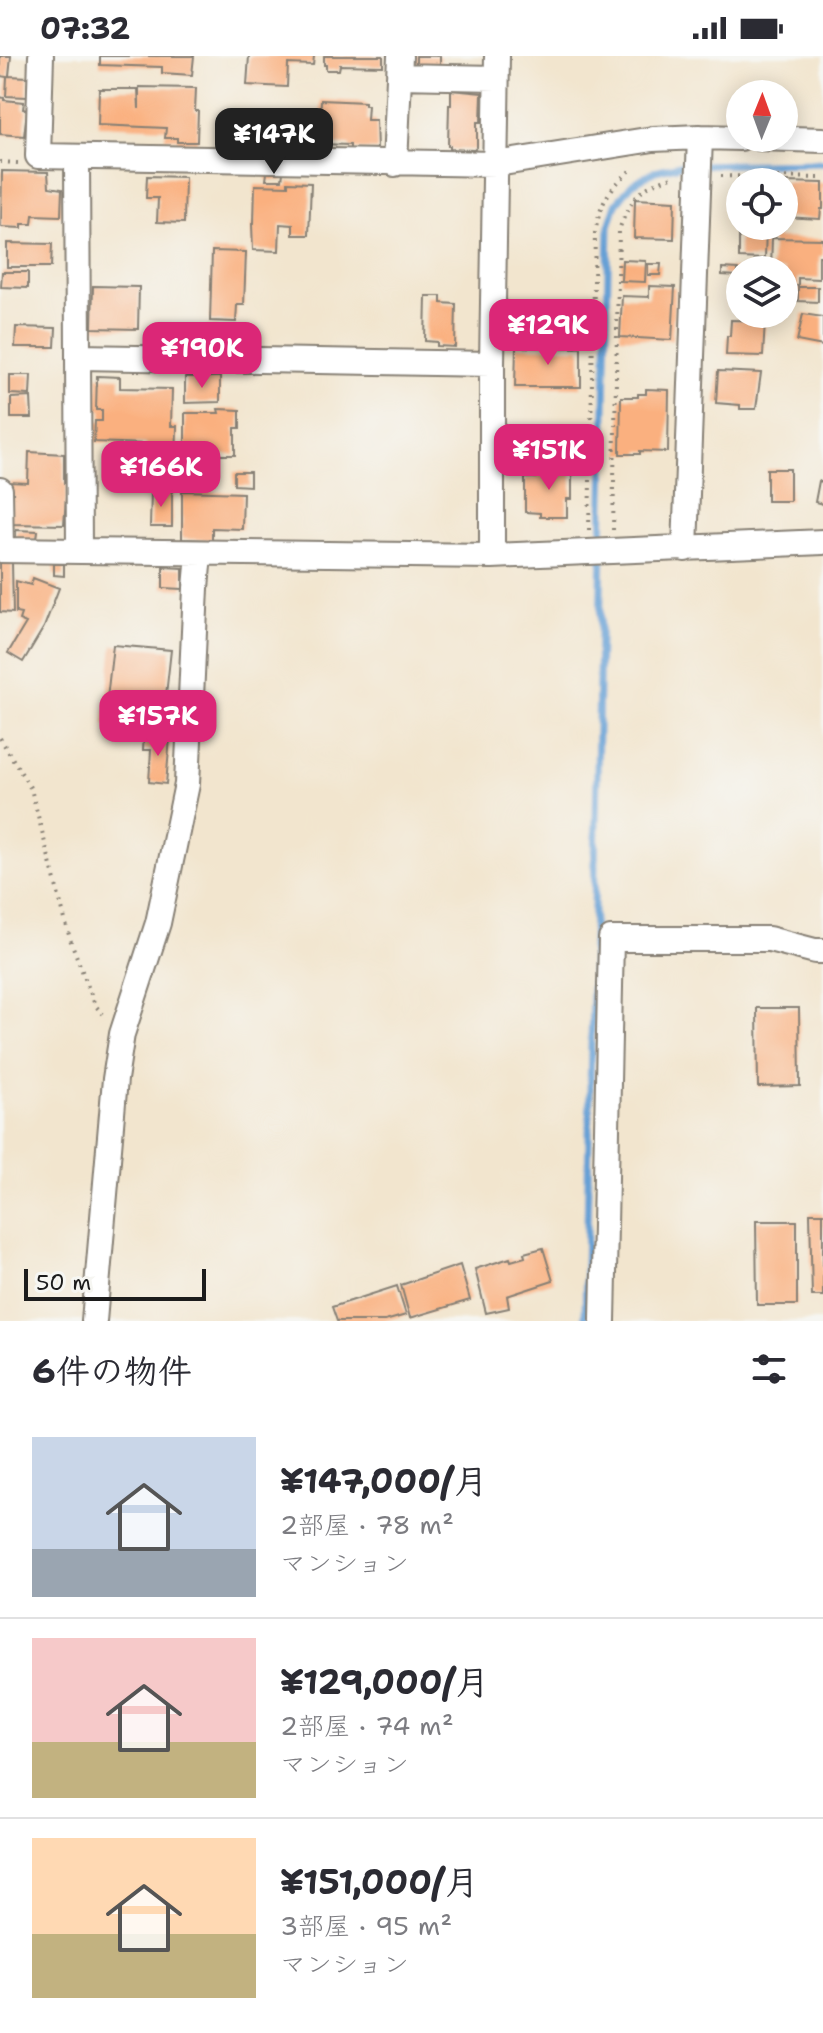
<!DOCTYPE html>
<html lang="ja">
<meta charset="utf-8">
<style>
:root{--surface:#fff;--page:#f7f7f7;--text:#2b2b33;--muted:#7c7c81;--line:#e1e1e2;--accent:#db2777}
body{margin:0;font-family:"Shantell Sans","Klee One",sans-serif;background:var(--page);color:var(--text);height:100vh;display:flex;flex-direction:column;font-size:30px;white-space:nowrap}
*{box-sizing:border-box;margin:0}
p{font-size:26px;color:var(--muted)}
.icon{flex:none;width:44px;height:44px;fill:none;stroke:currentColor;stroke-width:2;stroke-linecap:round;stroke-linejoin:round}
.map{position:relative;height:1265px;overflow:hidden}
.panel{display:flex;flex-direction:column;background:var(--surface);flex:1}
.panel>*{flex:none}
.needle{width:52px;rotate:1deg}
.controls{position:absolute;left:726px;top:24px;display:grid;gap:16px}
.controls a{display:grid;place-items:center;width:72px;height:72px;border-radius:50%;background:var(--surface);box-shadow:0 4px 20px #0003;font-size:40px}
.scale{position:absolute;left:24px;bottom:20px;width:182px;box-sizing:border-box;padding-left:8px;border:4px solid #1c1c1c;border-top:0;font-size:22px;line-height:28px;white-space:nowrap;color:#1c1c1c;-webkit-text-stroke:6px #f6f6f2;paint-order:stroke}
.price{position:absolute;translate:-50% -68px;padding:0 18px;border-radius:16px;background:var(--accent);color:#fff;font-size:26px;line-height:52px;filter:drop-shadow(0 2px 4px #0008)}
.price::after{content:'';position:absolute;left:50%;top:48px;width:24px;height:18px;margin-left:-12px;background:inherit;clip-path:polygon(0 0,100% 0,50% 100%)}
.price.selected{background:#222;color:#fff}
ul{padding:0;list-style:none}
li{display:flex;align-items:center;gap:24px;height:200px;padding:0 32px}
li+li{border-top:2px solid var(--line)}
li span{display:grid;place-items:center;flex:none;width:224px;height:160px;border-radius:0px;color:#555}
li>.icon{margin-inline-start:auto}
span .icon{width:96px;height:96px;fill:#fffc;stroke-width:1}
li b{font-size:34px}
h2{display:flex;justify-content:space-between;align-items:center;height:96px;padding:0 32px;font-size:34px}
.status{display:flex;justify-content:space-between;align-items:center;height:56px;padding:0 40px;background:var(--surface);direction:ltr}
.status svg{height:22px;fill:currentColor}
.map>svg:first-child{display:block}
.lines{fill:none;stroke-linecap:round;stroke-linejoin:round}
.stream{stroke:#66a0d5;stroke-width:7}
.building{fill:#fab07f}
.street-casing{stroke:#878075;stroke-width:28}
.path{stroke:#878075;stroke-width:4;stroke-dasharray:2 6;stroke-linecap:butt}
.street{stroke:#fff;stroke-width:24}
</style>
<div class="status"><b>07:32</b><svg viewBox="0 0 49 12"><path d="M0 12V9h3v3zM5 12V6h3v6zM10 12V3h3v9zM15 12V0h3v12zM26 1h20v11H26zM47 4h2v5h-2z"/></svg></div>
<div class="map">
<svg width="823" height="1265" viewBox="0 0 823 1265">
<rect width="100%" height="100%" fill="#f6f6f2"/>
<filter id="ink" filterUnits="userSpaceOnUse"><feTurbulence type="fractalNoise" baseFrequency=".0125" numOctaves="2"/><feDisplacementMap in="SourceGraphic" scale="16" xChannelSelector="R" yChannelSelector="G"/><feConvolveMatrix kernelMatrix="1 2 1 2 8 2 1 2 1" color-interpolation-filters="sRGB"/></filter>
<filter id="wash" filterUnits="userSpaceOnUse"><feTurbulence type="fractalNoise" baseFrequency=".006" numOctaves="4" result="noise"/><feDisplacementMap in="SourceGraphic" scale="32" xChannelSelector="R" yChannelSelector="G"/><feGaussianBlur stdDeviation="1.8" result="paint"/><feColorMatrix in="noise" values="0 0 0 0 0 0 0 0 0 0 0 0 0 0 0 0 0 1.4 0 .05"/><feComposite in="paint" operator="in"/></filter>
<g filter="url(#wash)">
<rect width="100%" height="100%" fill="#f2e5ce"/>
<g class="lines">
<path class="stream" d="M585,1265L609,170L616,148L632,128L655,115L680,109L823,107"/>
</g>
<g id="blocks">
<path class="building" d="M0,0H11L9,20L28,21L27,41L6,40L7,21L0,20Z
M100,0H194L192,19L162,17V11L100,9Z
M249,0H314L313,9L288,8L287,31L247,29Z
M324,0H383V10L340,9L339,14H326V9H324Z
M416,0H440V12L416,11Z
M139,31L196,32L195,55H198L197,86H177V82H165L166,72L98,69L99,33H138L139,53Z
M451,34L482,37L481,66H477V91L474,94L450,93V90H448L449,49H451Z
M0,41L4,42V44L24,46L23,53L27,54L24,80L0,78Z
M321,44L365,46V49H368L367,64H376L377,94L350,93V89L319,88Z
M2,115L48,116L49,131L62,133L61,160L33,159L32,168H22V172L1,171Z
M267,117H283L282,124H266Z
M147,120L185,121L184,167L157,166L158,142H146Z
M288,126L311,127L309,179H293V169L280,168L279,195L253,194L252,168H254L255,129L288,130Z
M784,126L823,127V153H821L820,163L784,161Z
M635,143L675,145L674,183L634,182Z
M739,170H766L765,203L739,202Z
M772,182L823,183V200H819V223L798,222V230L784,229V214H771Z
M7,187L52,188L51,211H7Z
M212,195L246,196L244,249H237L236,266L210,265Z
M622,204L646,205L645,226L621,225Z
M648,208H661L660,219H648Z
M722,212L738,213V220L722,219Z
M2,216H28V232L1,231Z
M93,230L139,231L138,273L92,272Z
M649,230L675,231L672,284L620,281L622,240L649,241Z
M798,231H818V246L798,245Z
M426,240H441V247L456,248L455,291L437,290V286L425,285Z
M803,258L823,261V290L797,285Z
M731,264L765,265L763,300L726,299L727,280H730Z
M207,270L217,271L216,290L206,289Z
M16,271L56,272L55,291H15Z
M516,291L581,292V331H515Z
M718,315L761,317L756,353H740V349L716,347Z
M10,319H31L30,339L10,338Z
M97,320L120,321V332L172,333L171,370H177L176,409H146V388L94,386L95,365H102V354H96Z
M185,321H220V346L185,347Z
M646,333L669,334L668,396L640,395V398H620L621,341H638V338H646Z
M31,341L32,362H11V342Z
M218,353L240,354V372H235V399H206V394L188,393V390H185V357H219Z
M29,396L64,398V427H67L64,469L12,468L9,458L10,426L28,427Z
M505,398L525,399V418L504,417Z
M536,412L572,413V443H567V461H540V457L525,456V422H536Z
M767,413H790V445H767Z
M234,416H250V430L234,429Z
M819,425L823,426V448L815,446Z
M151,435H172V471H150Z
M182,435L243,437L242,473L212,472V484L182,483Z
M16,474L38,475L37,483L16,482Z
M0,506H12L13,557L0,556Z
M54,508H64V520L54,519Z
M163,511L183,512V533L163,532Z
M33,522L59,532L44,571L23,606L8,597L26,567L19,564L21,558L16,557V525L31,529Z
M113,589L171,594L162,675L104,669Z
M144,679L170,682L166,728L149,726L151,694H143Z
M757,952H799L800,1030L758,1031Z
M810,1157H823V1240H812Z
M756,1165H797V1249H757Z
M543,1192L553,1225L507,1240L509,1252L486,1257L475,1213L510,1202L511,1205L525,1201L524,1197Z
M460,1209L470,1244L410,1262L401,1229Z
M397,1230L406,1259L385,1265H337L332,1251Z"/>
</g>
</g>
<g filter="url(#ink)">
<use href="#blocks" fill-opacity="0" stroke="#878075" stroke-width="2"/>
<g class="lines">
<defs>
<path id="street" d="M41,0L38,100L496,108L653,83L700,81L740,82
M399,20L496,22
M759,82L823,84
M77,101L79,495
M395,108L400,0
M79,301L492,308
M0,434L1,494
M685,493L700,81
M0,494L492,500L823,486
M492,500V308L497,0
M94,1265L115,1023L122,978L158,867L187,728L196,532L199,498
M603,1265L611,883H769L815,895H823"/>
</defs>
<use href="#street" class="street-casing"/>
<path class="path" d="M0,106L18,107
M721,120L823,122
M589,474L595,177C601,145 608,134 633,112
M613,474L619,174C631,141 642,129 676,120
M0,682L31,733L70,883L95,949L103,958"/>
<use href="#street" class="street"/>
</g>
</g>
</svg>
<div class="controls">
<a><svg class="needle" viewBox="-14 -14 28 28"><path d="M0-13l5 13h-10z" fill="#e53935"/><path d="M0 13l5-13h-10z" fill="#7c7c81"/></svg></a>
<a><svg class="icon" aria-label="locate" viewBox="0 0 24 24"><circle cx="12" cy="12" r="6"/><path d="M12 2v4M12 18v4M2 12h4M18 12h4"/></svg></a>
<a><svg class="icon" aria-label="layers" viewBox="0 0 24 24"><path d="M12 4l9 5-9 5-9-5zM3 14l9 5 9-5"/></svg></a>
</div>
<div class="scale">50 m</div>
<b class="price selected" style="left:274px;top:120px">¥147K</b>
<b class="price" style="left:548px;top:311px">¥129K</b>
<b class="price" style="left:202px;top:334px">¥190K</b>
<b class="price" style="left:549px;top:436px">¥151K</b>
<b class="price" style="left:161px;top:453px">¥166K</b>
<b class="price" style="left:158px;top:702px">¥157K</b>
</div>
<section class="panel">
<h2>6件の物件<svg class="icon" aria-label="filters" viewBox="0 0 24 24"><path d="M4 7h16M4 17h16"/><circle cx="9" cy="7" r="2"/><circle cx="15" cy="17" r="2"/></svg></h2>
<ul>
<li><span style="background:linear-gradient(#c9d6e8 70%,#9aa5b1 0)"><svg class="icon" aria-label="home" viewBox="0 0 24 24"><path d="M3 11l9-7 9 7M6 9v11h12V9"/></svg></span><div><b>¥147,000/月</b><p>2部屋 · 78 m²</p><p>マンション</p></div></li>
<li><span style="background:linear-gradient(#f6c9c9 65%,#c2b280 0)"><svg class="icon" aria-label="home" viewBox="0 0 24 24"><path d="M3 11l9-7 9 7M6 9v11h12V9"/></svg></span><div><b>¥129,000/月</b><p>2部屋 · 74 m²</p><p>マンション</p></div></li>
<li><span style="background:linear-gradient(#ffd9b3 60%,#c2b280 0)"><svg class="icon" aria-label="home" viewBox="0 0 24 24"><path d="M3 11l9-7 9 7M6 9v11h12V9"/></svg></span><div><b>¥151,000/月</b><p>3部屋 · 95 m²</p><p>マンション</p></div></li>
</ul>
</section>
